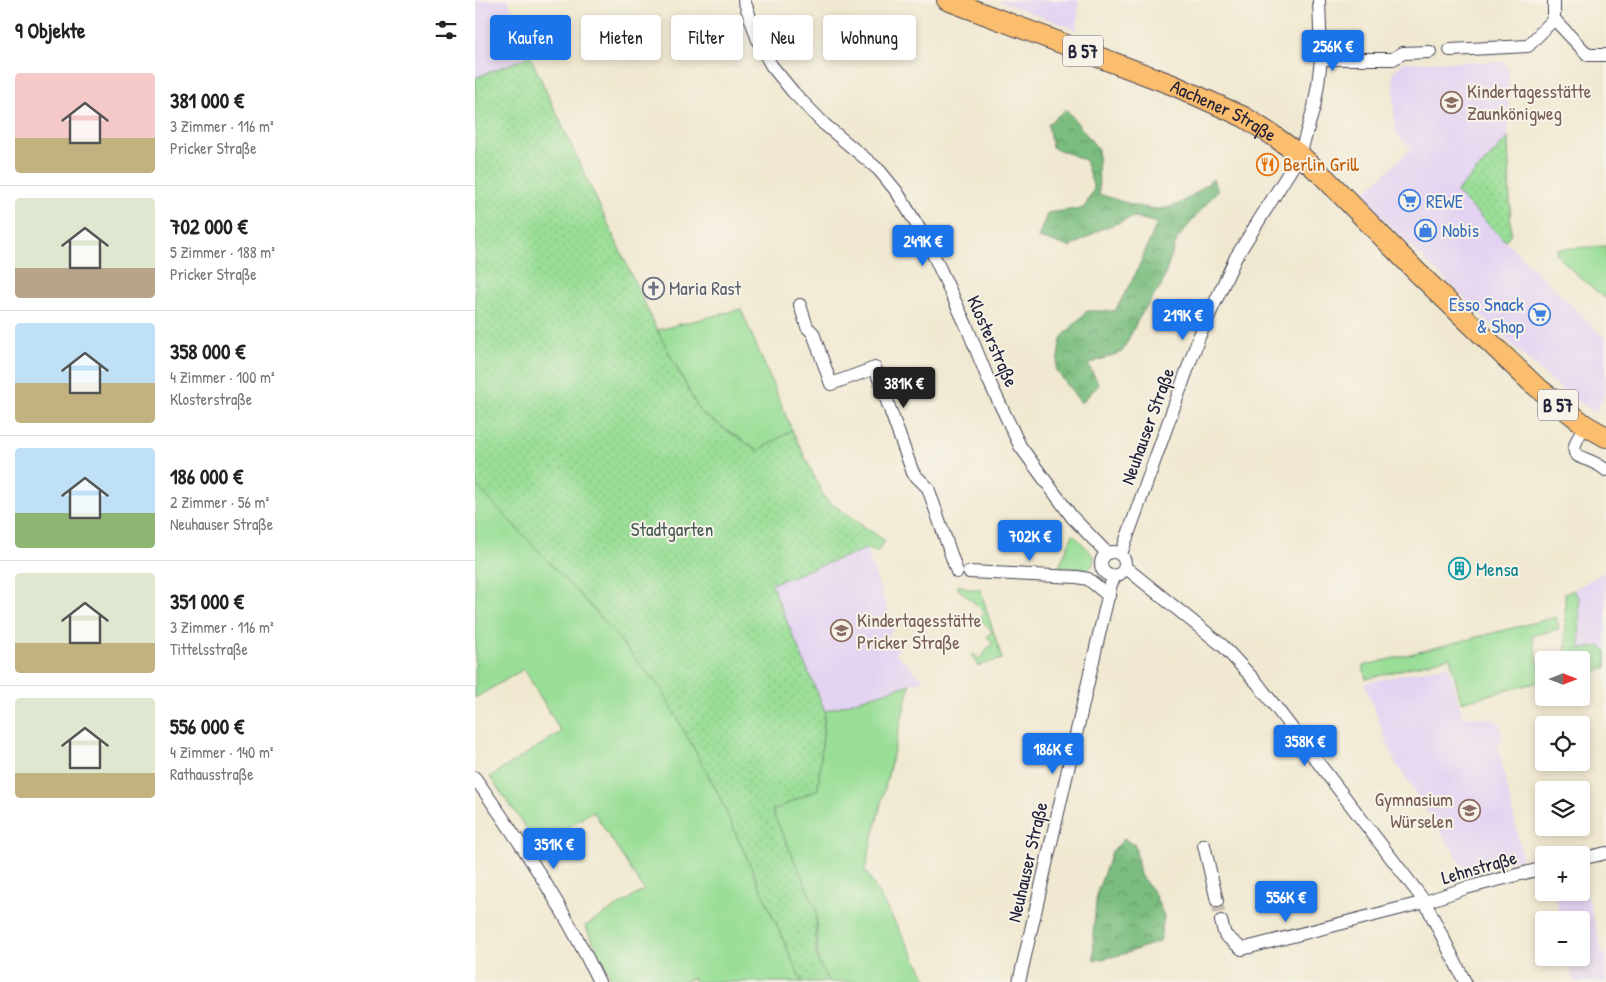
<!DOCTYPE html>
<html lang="de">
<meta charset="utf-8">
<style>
:root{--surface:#fff;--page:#f2f2f2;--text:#222;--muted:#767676;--line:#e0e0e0;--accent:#1a73e8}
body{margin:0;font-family:"Patrick Hand",sans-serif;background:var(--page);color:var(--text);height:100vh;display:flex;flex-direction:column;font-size:19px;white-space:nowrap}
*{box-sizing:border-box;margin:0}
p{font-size:16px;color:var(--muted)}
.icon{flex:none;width:28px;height:28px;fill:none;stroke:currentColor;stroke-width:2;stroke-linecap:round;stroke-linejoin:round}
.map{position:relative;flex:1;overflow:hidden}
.details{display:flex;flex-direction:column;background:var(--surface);width:475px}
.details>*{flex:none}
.top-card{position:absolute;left:15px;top:15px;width:475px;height:45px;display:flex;gap:10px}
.needle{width:32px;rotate:90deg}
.tools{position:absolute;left:1060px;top:651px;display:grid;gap:10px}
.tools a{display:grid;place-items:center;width:55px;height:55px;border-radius:5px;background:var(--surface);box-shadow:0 2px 8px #0003;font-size:25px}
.price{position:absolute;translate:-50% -42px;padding:0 11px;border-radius:5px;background:var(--accent);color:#fff;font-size:16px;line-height:32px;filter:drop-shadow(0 1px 2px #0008)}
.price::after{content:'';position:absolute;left:50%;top:30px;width:15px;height:11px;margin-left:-8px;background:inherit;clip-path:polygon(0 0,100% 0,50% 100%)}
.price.current{background:#222;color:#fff}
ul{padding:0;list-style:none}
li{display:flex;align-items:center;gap:15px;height:125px;padding:0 15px}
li+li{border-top:1px solid var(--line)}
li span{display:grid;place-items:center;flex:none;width:140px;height:100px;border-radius:5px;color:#555}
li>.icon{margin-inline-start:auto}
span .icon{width:60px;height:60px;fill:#fffc;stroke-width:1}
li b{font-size:21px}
h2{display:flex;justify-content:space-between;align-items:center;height:60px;padding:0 15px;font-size:21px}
.pill{padding:0 18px;border-radius:5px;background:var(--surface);box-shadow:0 2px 8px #0003;font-size:18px;line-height:45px}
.pill.current{background:var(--accent);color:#fff}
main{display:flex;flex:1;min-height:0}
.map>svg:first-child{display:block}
.built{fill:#e3d3f2}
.green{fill:#99de96;stroke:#5e8068}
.forest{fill:url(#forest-crowns);stroke:#4e705d}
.park{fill:url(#park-dots);stroke:#5e8068}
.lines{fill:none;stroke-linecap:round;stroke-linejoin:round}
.street-tunnel{stroke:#c7c0b2;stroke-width:12;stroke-dasharray:12 6;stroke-linecap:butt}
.street-casing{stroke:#414051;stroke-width:14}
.primary-casing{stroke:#414051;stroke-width:22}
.street{stroke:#fff;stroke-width:12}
.primary{stroke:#fbbd6e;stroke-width:20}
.labels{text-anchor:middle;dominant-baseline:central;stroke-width:4;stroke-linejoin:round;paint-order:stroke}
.shield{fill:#f7f3e8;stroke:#62616f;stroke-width:1}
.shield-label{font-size:18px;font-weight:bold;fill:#22223b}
.education-label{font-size:19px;fill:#785e54;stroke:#f7f3e8;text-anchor:start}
.street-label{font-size:19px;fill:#22223b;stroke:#f7f3e8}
.food-label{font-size:19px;fill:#c56008;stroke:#f7f3e8;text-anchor:start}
.shop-label{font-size:19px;fill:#366cbe;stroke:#f7f3e8;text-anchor:start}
.worship-label{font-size:19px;fill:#5b616d;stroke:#f7f3e8;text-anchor:start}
.park-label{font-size:19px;fill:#465a56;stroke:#f7f3e8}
.culture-label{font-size:19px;fill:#0d838f;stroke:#f7f3e8;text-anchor:start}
</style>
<main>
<section class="details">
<h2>9 Objekte<svg class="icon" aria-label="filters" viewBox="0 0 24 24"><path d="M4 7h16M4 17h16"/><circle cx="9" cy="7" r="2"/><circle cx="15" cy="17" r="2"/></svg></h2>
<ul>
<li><span style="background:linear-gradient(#f6c9c9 65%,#c2b280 0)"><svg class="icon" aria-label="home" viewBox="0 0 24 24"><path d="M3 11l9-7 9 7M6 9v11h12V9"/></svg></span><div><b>381 000 €</b><p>3 Zimmer · 116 m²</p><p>Pricker Straße</p></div></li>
<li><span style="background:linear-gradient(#dfe7d0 70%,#b9a48a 0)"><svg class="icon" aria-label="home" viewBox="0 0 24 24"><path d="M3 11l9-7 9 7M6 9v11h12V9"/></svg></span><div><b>702 000 €</b><p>5 Zimmer · 188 m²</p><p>Pricker Straße</p></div></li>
<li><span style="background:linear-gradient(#bfe0f5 60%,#c2b280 0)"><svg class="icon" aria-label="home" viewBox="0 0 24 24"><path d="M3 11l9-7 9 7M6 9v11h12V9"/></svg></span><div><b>358 000 €</b><p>4 Zimmer · 100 m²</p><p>Klosterstraße</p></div></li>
<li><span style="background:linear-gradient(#bfe0f5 65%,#8fb573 0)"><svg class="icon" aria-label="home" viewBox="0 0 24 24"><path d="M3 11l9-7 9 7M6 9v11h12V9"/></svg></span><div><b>186 000 €</b><p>2 Zimmer · 56 m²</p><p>Neuhauser Straße</p></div></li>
<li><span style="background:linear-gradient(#dfe7d0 70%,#c2b280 0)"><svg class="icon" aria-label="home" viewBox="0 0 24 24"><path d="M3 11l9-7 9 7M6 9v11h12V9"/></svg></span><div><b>351 000 €</b><p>3 Zimmer · 116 m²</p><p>Tittelsstraße</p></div></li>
<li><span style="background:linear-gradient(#dfe7d0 75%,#c2b280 0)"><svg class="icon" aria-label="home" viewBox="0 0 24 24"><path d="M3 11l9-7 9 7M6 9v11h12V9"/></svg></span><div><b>556 000 €</b><p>4 Zimmer · 140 m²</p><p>Rathausstraße</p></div></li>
</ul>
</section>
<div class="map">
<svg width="1131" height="982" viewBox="0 0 1131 982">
<defs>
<pattern id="forest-crowns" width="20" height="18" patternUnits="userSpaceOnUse" patternTransform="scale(1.25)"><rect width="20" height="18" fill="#7abd7f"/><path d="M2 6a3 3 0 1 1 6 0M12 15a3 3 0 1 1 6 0" fill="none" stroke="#649969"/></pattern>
<pattern id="park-dots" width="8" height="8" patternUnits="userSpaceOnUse" patternTransform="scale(1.25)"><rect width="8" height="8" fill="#99de96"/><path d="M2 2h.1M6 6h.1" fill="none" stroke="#84be82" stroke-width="1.8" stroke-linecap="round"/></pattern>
</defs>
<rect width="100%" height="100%" fill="#f7f3e8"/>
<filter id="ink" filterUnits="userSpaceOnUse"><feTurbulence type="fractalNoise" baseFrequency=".02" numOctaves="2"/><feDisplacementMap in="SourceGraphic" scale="10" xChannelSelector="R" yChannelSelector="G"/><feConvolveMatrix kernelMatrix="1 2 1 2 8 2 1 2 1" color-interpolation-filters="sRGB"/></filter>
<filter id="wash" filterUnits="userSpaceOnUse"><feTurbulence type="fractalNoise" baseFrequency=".0096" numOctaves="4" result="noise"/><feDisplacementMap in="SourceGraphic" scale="20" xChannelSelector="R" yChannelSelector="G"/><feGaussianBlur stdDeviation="1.12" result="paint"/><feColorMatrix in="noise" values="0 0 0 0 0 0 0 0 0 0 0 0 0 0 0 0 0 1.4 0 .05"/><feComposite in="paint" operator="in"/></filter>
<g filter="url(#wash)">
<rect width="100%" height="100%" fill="#f0e8d0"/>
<path class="built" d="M0,0H33L55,56L0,78Z
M526,0H604L602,30L525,1Z
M929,62H1028L1034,69L1033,138L981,192L920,133L918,72Z
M936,149L1131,339V391L1121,413L1089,392L1047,354L885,197Z
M391,549L419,628L414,634V639L424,649L420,653L449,680L350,711L296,584Z
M1131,571V651L1125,646L1105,650L1104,598L1098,590Z
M974,665L987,716L1019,719L1027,726H1025L1028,740L1022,742L1048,858L992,872L920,762L889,683Z
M1106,871L1128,955L1131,954V982H1099L1095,970L1092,958H1106V920H1086L1079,893L1106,892Z"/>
<path class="green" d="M1131,246V299L1099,272L1082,255V249Z
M266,309L317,430L283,451L225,412L182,330Z
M0,484L121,612L187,690L242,791L327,982H220L218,978L209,982H138L110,926L169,890L118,811L64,846L15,777L86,732L49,669L0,698Z
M598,534L619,556V563L614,569L584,567Z
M484,585L494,589H505L527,659L502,666L501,660L496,656L498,654L505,659L518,642L512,637L517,631L504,618L510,612L482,588Z
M1098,590L1104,598L1105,649L1125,646L1131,651V668L1106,677V660H1091L1090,594Z
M1081,617L1084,629L1057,636L1068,681L986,702L975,657L891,679L888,666Z
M435,684L390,870L452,979L447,982H353L343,961L341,908L297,811L343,789L350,711Z"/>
<path class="forest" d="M591,109L623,149L624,194C643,200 665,209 685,209C702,209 725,190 738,179L743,190L702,239L687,284L664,318L647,352L613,364L624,385L606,403L581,370L586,338L612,311H640L661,273L682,223L659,217L626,229L596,247L563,238L572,213L609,208L619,189L610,160L577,147L573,124Z
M649,839L660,845L665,875L679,893L689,916L685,941L652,953L619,961L618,933L622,892L637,851Z"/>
<path class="park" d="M55,56L182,330L225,412L283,451L317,430L350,499L410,541L402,552L391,549L296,584L350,711L343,789L297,811L341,908V956L353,982H327L242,791L187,690L121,612L0,484V78Z
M1033,138L1036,233L1030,241L981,192Z"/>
</g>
<g filter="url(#ink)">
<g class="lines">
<path class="street-tunnel" d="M742,901L746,921"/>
<defs>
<path id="street" d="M269,0L284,43L296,65L318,92L349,124L404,170L422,192L453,243L492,327L513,379L545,446L597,517L632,553
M1079,0V19
M975,50L1053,46L1079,19L1113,55H1131
M846,59H918L928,53L955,52
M325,305L332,327L338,333L356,384L400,368L438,473L453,488L482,572
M1110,425C1086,465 1107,451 1131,470
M626 564a12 12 0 1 1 24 0a12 12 0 1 1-24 0Z
M646,554L724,337L761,257L825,155L839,107L843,84L846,59L844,0
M650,567L748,646L783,684L950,902L990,982
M494,572L602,577L613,579L634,596
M0,778C46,843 90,909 124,982
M729,845L742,901
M1106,859L1131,853
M746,921L750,935L767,949L950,902L991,888L1069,868
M544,982L623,639L636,584L640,576"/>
<g id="primary">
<path id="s1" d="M472,0L698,85L769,117L799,136L825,155L850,178L941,271L1057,383L1110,425L1131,437"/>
</g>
</defs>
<use href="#street" class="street-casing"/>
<use href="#primary" class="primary-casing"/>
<use href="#street" class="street"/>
<use href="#primary" class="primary"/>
</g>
</g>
<defs>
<symbol id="school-ring" viewBox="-11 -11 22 22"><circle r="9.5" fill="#f7f3e8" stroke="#8d6e63" stroke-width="1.5"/><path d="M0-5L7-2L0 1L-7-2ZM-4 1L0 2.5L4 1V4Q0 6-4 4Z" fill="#8d6e63"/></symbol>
<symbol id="restaurant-ring" viewBox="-11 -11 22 22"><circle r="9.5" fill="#f7f3e8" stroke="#e8710a" stroke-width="1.5"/><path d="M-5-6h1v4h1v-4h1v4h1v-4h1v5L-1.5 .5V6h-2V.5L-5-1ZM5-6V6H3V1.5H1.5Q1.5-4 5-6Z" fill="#e8710a"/></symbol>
<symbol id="supermarket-ring" viewBox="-11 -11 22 22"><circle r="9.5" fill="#f7f3e8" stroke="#3f7fe0" stroke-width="1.5"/><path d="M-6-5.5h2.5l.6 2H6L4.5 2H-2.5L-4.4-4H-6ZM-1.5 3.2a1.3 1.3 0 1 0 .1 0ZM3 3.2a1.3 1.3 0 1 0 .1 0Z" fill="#3f7fe0"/></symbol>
<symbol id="shop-ring" viewBox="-11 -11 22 22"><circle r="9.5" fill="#f7f3e8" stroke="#3f7fe0" stroke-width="1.5"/><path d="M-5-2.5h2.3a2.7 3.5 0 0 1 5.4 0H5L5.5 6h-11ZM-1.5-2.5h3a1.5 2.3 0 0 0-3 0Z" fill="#3f7fe0"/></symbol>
<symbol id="church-ring" viewBox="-11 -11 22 22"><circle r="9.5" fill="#f7f3e8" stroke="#6b7280" stroke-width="1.5"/><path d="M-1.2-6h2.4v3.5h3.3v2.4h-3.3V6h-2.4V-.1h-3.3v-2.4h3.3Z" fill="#6b7280"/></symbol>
<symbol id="building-ring" viewBox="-11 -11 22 22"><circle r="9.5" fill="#f7f3e8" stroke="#0f9aa8" stroke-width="1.5"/><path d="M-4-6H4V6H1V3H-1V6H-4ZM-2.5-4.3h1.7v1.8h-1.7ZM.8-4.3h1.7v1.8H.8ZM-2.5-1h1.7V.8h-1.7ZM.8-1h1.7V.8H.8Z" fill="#0f9aa8"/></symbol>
</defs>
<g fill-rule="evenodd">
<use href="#school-ring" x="964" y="90" width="25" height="25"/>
<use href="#restaurant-ring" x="780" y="152" width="25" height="25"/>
<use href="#supermarket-ring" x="922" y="188" width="25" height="25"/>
<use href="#shop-ring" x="938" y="218" width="25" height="25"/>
<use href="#church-ring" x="166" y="276" width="25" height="25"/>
<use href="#supermarket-ring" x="1052" y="302" width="25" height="25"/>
<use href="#building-ring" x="972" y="556" width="25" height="25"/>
<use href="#school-ring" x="354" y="618" width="25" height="25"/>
<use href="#school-ring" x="982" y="798" width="25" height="25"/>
</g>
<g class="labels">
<g class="shield">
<rect x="588" y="35.5" width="40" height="31" rx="4"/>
<rect x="1063" y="389.5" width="40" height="31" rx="4"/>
</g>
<g class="shield-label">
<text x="608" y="51">B 57</text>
<text x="1083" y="405">B 57</text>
</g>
<g class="education-label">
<text x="992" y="91">Kindertagesstätte<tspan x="992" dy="22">Zaunkönigweg</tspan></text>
<text x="382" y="620">Kindertagesstätte<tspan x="382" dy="22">Pricker Straße</tspan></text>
<text x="978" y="799" text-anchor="end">Gymnasium<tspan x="978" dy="22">Würselen</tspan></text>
</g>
<g class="street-label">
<text stroke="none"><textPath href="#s1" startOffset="298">Aachener Straße</textPath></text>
<text transform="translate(518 341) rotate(66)">Klosterstraße</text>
<text transform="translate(672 426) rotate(-70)">Neuhauser Straße</text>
<text transform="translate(552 862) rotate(-77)">Neuhauser Straße</text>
<text transform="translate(1004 867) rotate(-16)">Lehnstraße</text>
</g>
<g class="food-label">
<text x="808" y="164">Berlin Grill</text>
</g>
<g class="shop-label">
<text x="951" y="201">REWE</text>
<text x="967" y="230">Nobis</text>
<text x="1049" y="304" text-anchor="end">Esso Snack<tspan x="1049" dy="22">&amp; Shop</tspan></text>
</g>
<g class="worship-label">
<text x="194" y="288">Maria Rast</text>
</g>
<g class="park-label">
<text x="197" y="529">Stadtgarten</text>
</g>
<g class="culture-label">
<text x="1001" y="569">Mensa</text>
</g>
</g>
</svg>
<div class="tools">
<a><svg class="needle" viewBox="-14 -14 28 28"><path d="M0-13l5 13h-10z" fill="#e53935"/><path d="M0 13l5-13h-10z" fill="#767676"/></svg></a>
<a><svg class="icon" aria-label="locate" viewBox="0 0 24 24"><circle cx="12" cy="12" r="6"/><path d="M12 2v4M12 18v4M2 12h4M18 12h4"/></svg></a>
<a><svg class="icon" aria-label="layers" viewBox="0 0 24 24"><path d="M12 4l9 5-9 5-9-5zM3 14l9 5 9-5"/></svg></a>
<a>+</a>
<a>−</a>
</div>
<b class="price" style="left:858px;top:72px">256K €</b>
<b class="price" style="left:448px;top:267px">249K €</b>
<b class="price" style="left:708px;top:341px">219K €</b>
<b class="price current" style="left:429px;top:409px">381K €</b>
<b class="price" style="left:555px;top:562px">702K €</b>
<b class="price" style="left:830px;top:767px">358K €</b>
<b class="price" style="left:578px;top:775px">186K €</b>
<b class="price" style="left:79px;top:870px">351K €</b>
<b class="price" style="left:811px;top:923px">556K €</b>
<div class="top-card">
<a class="pill current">Kaufen</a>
<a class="pill">Mieten</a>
<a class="pill">Filter</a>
<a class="pill">Neu</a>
<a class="pill">Wohnung</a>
</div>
</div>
</main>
